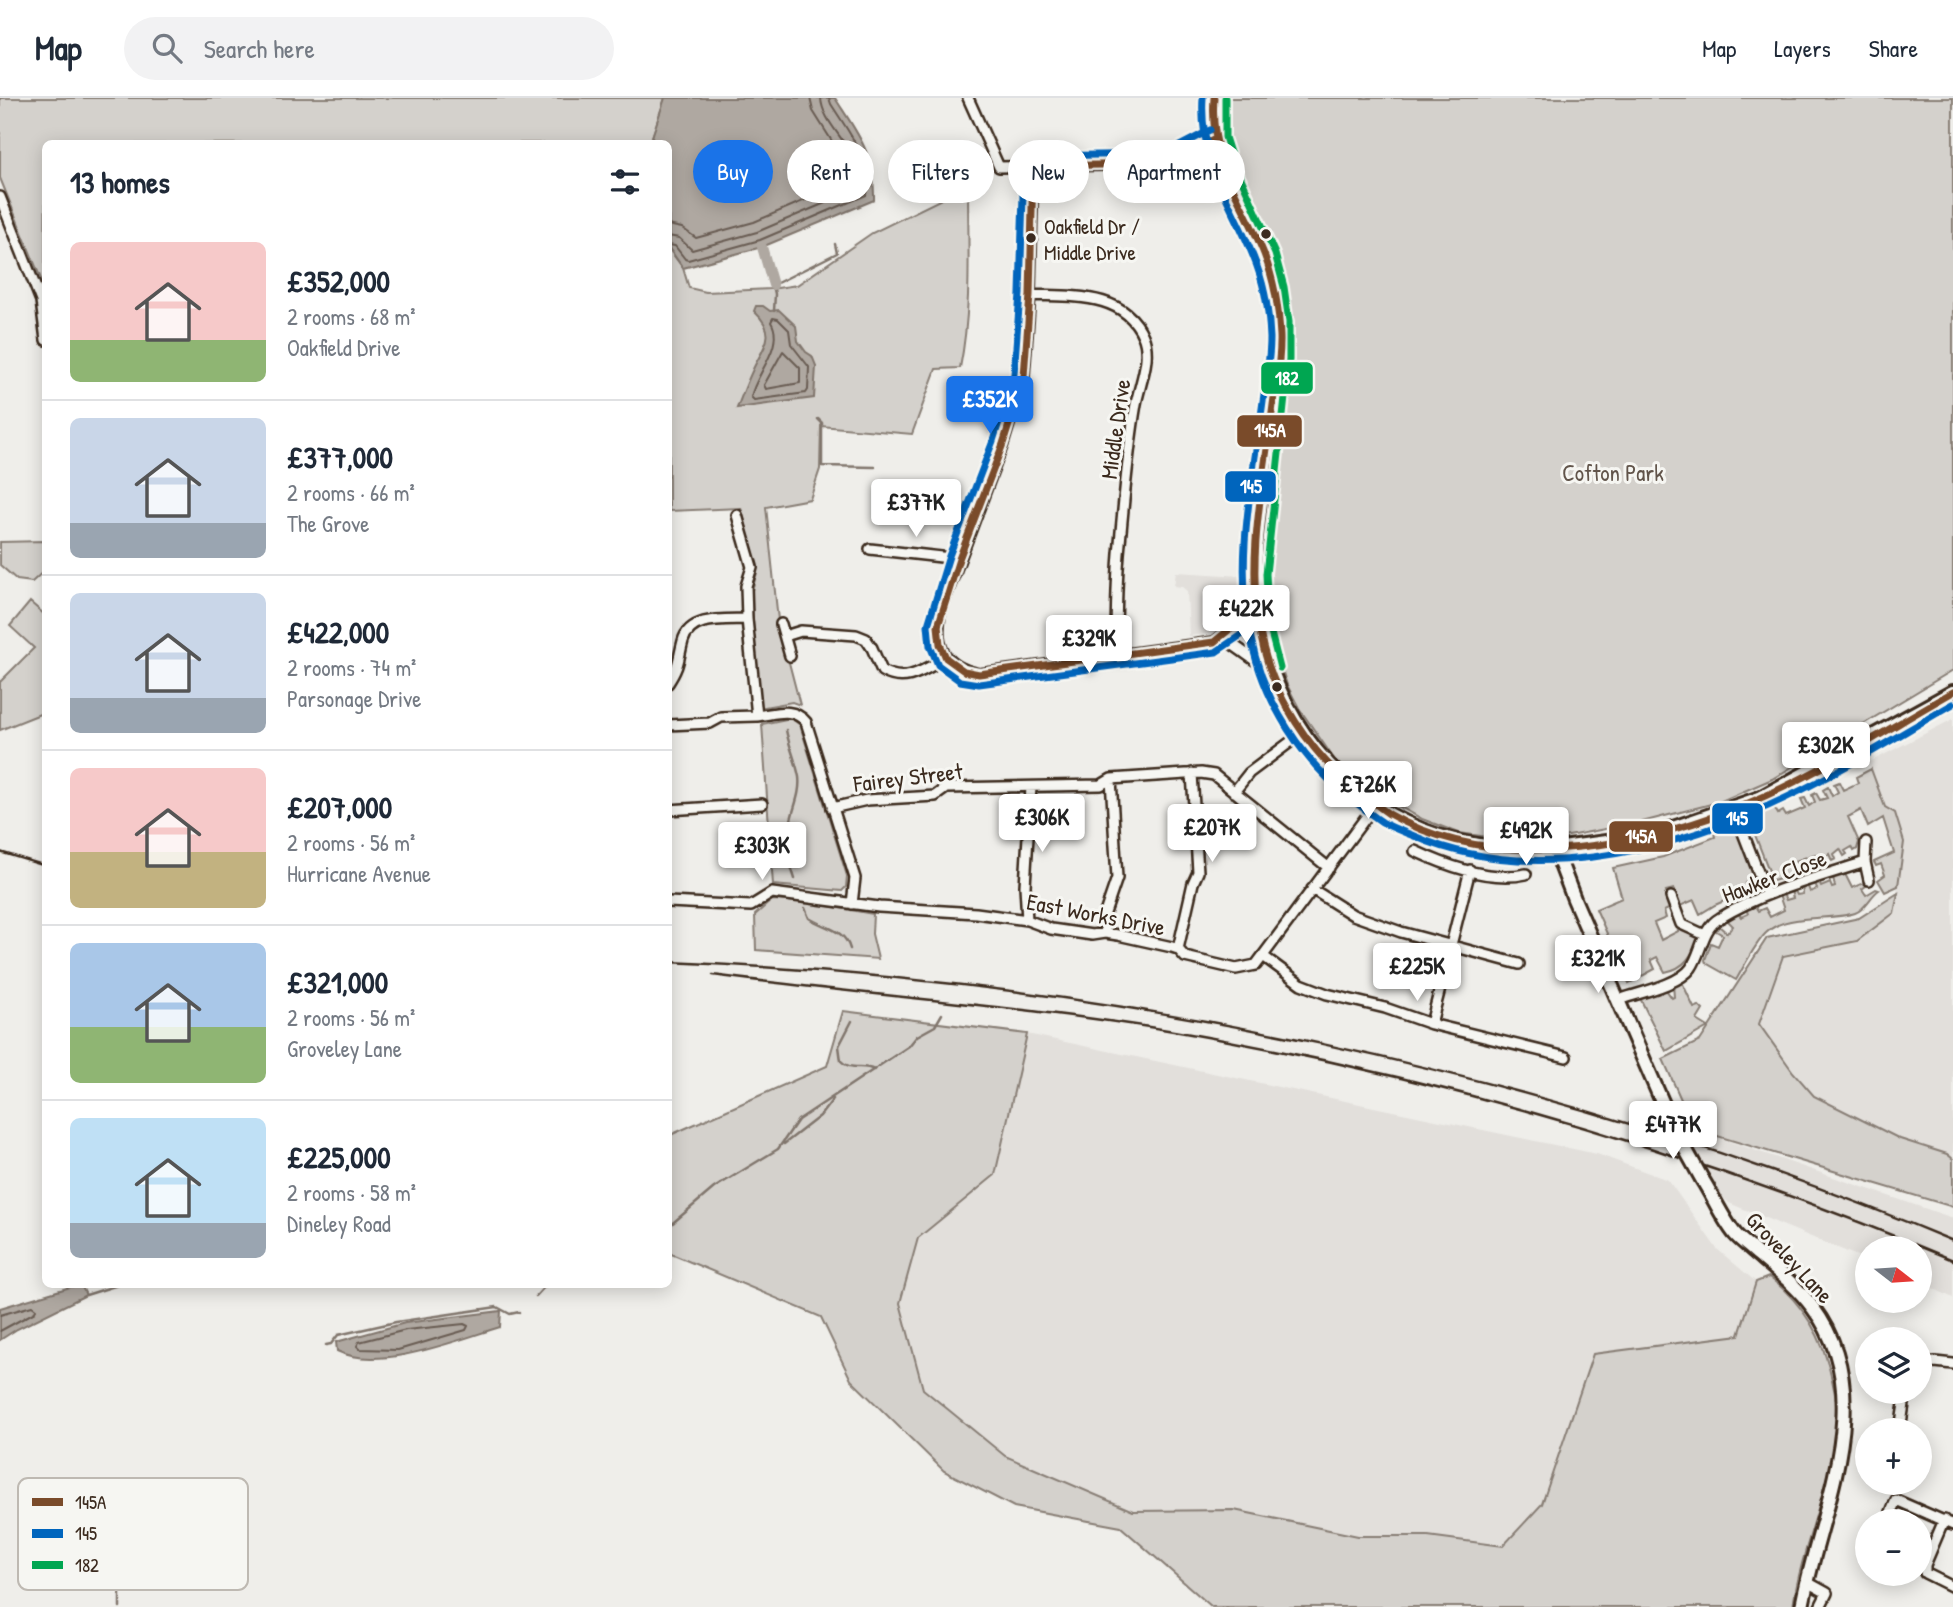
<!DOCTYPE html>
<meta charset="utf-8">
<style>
:root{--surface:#fff;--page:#f2f2f3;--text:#1f2937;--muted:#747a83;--line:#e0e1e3;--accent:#1a73e8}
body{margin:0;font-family:"Patrick Hand",sans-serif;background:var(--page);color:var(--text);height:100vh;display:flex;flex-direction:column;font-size:26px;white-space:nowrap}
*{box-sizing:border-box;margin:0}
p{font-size:23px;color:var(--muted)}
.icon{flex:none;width:38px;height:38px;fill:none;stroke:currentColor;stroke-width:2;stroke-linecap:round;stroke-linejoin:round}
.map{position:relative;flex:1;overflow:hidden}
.side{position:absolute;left:42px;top:42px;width:630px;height:1148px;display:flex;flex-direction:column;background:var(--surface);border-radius:10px;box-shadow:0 4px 18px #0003}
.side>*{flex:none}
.banner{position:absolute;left:693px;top:42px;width:665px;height:63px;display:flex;gap:14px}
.needle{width:46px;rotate:107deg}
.controls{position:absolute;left:1855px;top:1138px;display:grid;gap:14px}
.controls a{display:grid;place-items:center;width:77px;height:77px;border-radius:50%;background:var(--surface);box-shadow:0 4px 18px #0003;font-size:35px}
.price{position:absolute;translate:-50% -60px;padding:0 16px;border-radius:7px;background:#fff;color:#222;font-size:23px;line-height:46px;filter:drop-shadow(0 2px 4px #0008)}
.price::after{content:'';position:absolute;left:50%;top:42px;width:21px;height:16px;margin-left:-10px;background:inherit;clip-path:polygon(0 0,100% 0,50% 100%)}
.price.current{background:var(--accent);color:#fff}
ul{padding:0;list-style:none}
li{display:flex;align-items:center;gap:21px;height:175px;padding:0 28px}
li+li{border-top:2px solid var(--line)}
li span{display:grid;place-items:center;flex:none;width:196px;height:140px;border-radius:10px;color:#555}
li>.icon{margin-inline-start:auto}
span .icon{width:84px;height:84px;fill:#fffc;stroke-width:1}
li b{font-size:30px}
h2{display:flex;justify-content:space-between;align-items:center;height:84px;padding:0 28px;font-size:30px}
.pill{padding:0 24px;border-radius:32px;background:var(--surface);box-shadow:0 4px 18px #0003;font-size:24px;line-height:63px}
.pill.current{background:var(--accent);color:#fff}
header{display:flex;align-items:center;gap:42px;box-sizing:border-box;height:98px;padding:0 35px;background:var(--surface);border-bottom:2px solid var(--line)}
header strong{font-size:33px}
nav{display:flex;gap:38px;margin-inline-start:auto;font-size:24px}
.search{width:490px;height:63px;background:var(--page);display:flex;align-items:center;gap:18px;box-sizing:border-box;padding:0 24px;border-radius:38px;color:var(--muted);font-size:26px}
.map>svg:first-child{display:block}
.built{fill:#e2dfdb}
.green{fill:#d4d1cc;stroke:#887e75;stroke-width:2}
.water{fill:#afa8a1;stroke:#81766d;stroke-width:2}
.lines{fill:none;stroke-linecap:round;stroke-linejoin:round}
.shore{stroke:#695c52;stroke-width:2}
.stream{stroke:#81766d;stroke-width:2.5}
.canal{stroke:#afa8a1;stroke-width:10}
.minor-casing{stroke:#3b2a1e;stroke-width:14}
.tertiary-casing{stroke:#3b2a1e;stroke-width:18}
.secondary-casing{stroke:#3b2a1e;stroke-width:18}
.minor{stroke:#f6f6f2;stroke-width:9}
.tertiary{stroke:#f6f6f2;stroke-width:12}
.secondary{stroke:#f6f6f2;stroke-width:12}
.rail{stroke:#3b2a1e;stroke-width:2.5}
.secondary-bridge-casing{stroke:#3b2a1e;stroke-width:18;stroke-linecap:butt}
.secondary-bridge{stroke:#f6f6f2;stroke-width:12}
.bus-1-casing{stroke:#f6f6f2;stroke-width:12}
.bus-2-casing{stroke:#f6f6f2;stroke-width:12}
.bus-3-casing{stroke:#f6f6f2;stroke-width:12}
.bus-1{stroke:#7a4b2a;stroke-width:7}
.bus-2{stroke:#0065bd;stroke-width:7}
.bus-3{stroke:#00a651;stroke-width:7}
.bus-dot{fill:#3b2a1e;stroke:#f6f6f2;stroke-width:2.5}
.labels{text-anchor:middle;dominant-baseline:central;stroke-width:6;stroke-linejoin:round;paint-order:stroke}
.bus-label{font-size:21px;fill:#3b2a1e;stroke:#f6f6f2;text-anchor:start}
.street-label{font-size:23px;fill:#3b2a1e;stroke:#f6f6f2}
.park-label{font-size:23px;fill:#61544a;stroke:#f6f6f2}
.key{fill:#f6f6f2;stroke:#beb9b2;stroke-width:2}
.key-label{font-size:19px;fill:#3b2a1e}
.line-badge{stroke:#f6f6f2;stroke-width:2.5}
.badge-label{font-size:19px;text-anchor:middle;font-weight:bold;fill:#fff}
</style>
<header>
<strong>Map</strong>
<div class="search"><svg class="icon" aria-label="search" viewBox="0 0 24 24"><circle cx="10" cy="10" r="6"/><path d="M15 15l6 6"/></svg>Search here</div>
<nav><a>Map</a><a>Layers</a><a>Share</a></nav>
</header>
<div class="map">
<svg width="1953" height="1509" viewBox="0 0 1953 1509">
<rect width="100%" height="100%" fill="#efeeea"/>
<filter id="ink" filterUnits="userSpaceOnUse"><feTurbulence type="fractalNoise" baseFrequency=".0143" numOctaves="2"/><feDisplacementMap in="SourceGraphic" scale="14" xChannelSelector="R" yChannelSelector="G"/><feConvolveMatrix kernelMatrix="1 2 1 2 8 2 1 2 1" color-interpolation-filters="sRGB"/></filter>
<g filter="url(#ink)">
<path class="built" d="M1176,474L1243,478L1242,508L1235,520L1219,535L1189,538L1187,493L1182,489L1174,488Z
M1953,621V1109L1719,1040L1953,1120V1200L1920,1184V1150H1867V1162L1729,1105L1716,1093L1681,1031H1694L1747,960L1783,858L1857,843L1894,815L1904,744L1895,715L1885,709L1868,665Z
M1027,936L1597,1056L1668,1082L1717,1151L1756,1184L1739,1237L1593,1257L1542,1406L1503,1448L1428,1438H1358L1234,1412L1133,1413L1005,1358L923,1291L900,1205L918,1140L995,1077Z"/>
<path class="green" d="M0,0H665L650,45L46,46L45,191L0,80Z
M1221,0H1953V572L1772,681L1719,704L1642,724L1542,743L1481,738L1459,735L1422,721L1371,693L1337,665L1299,610L1287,587L1271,538L1268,435L1285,224L1263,141L1227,62L1221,21Z
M968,88C968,149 972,210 960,270L936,271L912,336L821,328L820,371L810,401L766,409L778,522L800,607L792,604L759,610L751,496L758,471L741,410L669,413L668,150L683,170L689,190L706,194L771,191L797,187L872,135Z
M45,443V472L32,484L17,482L0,467V444Z
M30,504L45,517V614L0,632V584L34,550L10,528Z
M791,620L800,627L847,778L846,789L842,793L773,787L762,626Z
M1871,671L1885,709L1895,715L1904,744L1898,788L1885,794L1878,782L1885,777L1881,766L1876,768L1874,764L1894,755L1883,720L1868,729L1861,712L1848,719L1859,744L1857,751L1854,753L1852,749L1845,753L1847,756L1844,758L1840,751L1834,756L1836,761L1832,763L1829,756L1823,761L1824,765L1819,768L1815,756L1795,763L1801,775L1773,783L1748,719L1774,709L1778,716L1783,713L1786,718L1805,710L1801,701L1805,700L1809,708L1815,704L1812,697L1816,695L1820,702L1827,700L1823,692L1828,689L1832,698L1838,694L1834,686L1839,684L1843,692L1858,685L1856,679Z
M1736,726L1757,779L1745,785L1747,793L1715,807L1700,816L1694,802L1680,808L1674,791L1666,793L1673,809L1664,813L1666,820L1654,825L1661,842L1680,832L1699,839C1692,857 1686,870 1665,874L1657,859L1651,862L1655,871L1629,885L1596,811L1622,800L1613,770L1663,759L1715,739L1714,735Z
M1844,774L1852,790L1868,783L1871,784L1862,791L1866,797L1876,791L1879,792C1870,798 1866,811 1855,815C1831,823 1785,815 1766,835C1754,847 1745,867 1736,882L1706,865L1705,862L1711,845L1718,848L1723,837L1716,833L1719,828L1727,835L1733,828L1725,820L1736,813L1741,819L1748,816L1746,810L1754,806L1758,813L1765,810L1770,819L1784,812L1779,797L1783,796L1786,802L1793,800L1791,793L1794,791L1797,797L1803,796L1802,788L1807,786L1810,794L1817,791L1815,784L1818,782L1821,789L1830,785L1832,790L1835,789L1833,779Z
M1898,795L1894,815L1857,843L1783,858L1759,926L1793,974L1814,998L1900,1041L1947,1056L1953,1061V1109L1694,1031L1663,961L1700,943L1767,840L1859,820Z
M772,802L805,804L873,816L872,836L878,861L756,852L755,817Z
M1682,884L1694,910L1699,908L1703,912L1697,922L1708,929L1666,953L1639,898L1664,889L1672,900L1674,899L1673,887Z
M843,913L1027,936L995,1077L918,1140L900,1205L923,1291L1005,1358L1133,1413L1234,1412L1358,1438H1428L1503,1448L1542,1406L1593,1256L1739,1237L1756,1184L1769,1179C1803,1205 1824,1241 1832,1282C1835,1295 1838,1307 1837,1320C1833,1384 1802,1445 1793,1509H1212L1121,1429L1014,1409L944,1373L851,1282L821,1219L669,1155L668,1038L827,968Z"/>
<path class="water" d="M665,0H835C858,36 875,56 874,102L762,149L683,170L669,150L668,46L650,45Z
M756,208H763L770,213L779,212L796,228L798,243L806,254L812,258L816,268L814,300L737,310C743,295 749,278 757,263C769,242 774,232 754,213Z
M77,1187H81L86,1197L17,1231L0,1242V1210Z
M501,1213L500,1229C457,1242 379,1274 337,1253L336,1244L405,1225Z"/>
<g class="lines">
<path class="shore" d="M668,127L682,130L696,140L754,124L847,84L848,81L840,56L813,13L810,0
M668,138L679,140L692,152L757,134L858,91C866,54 822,30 821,0
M668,147L675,148L685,161L688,162L760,142L866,97C873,64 848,33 831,6L829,0
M773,220L778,221L789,232L791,246L809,269L808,292L806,295L754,302L751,299C756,275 785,247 771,224Z
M783,253L800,270V285L766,291L764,287Z
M0,1217L32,1208L36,1211L35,1214L0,1233
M464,1226L468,1228L466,1232L398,1252L360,1251L357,1248L359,1244L406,1232Z"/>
<path class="stream" d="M774,213L775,196L773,187L837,155L835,146
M818,321L822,325V368L875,369
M786,632C789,648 796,663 799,679C801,694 794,708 791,722C786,741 788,762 795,781
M805,810L809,820C824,830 845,831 850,851
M852,923L839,948L841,963C850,973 863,966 874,972
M784,1046L820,1018L833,1001
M668,1129L714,1090L778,1051L798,1022L909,948L917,938L935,928L942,916
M86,1197L121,1186
M536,1198L547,1186
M326,1247L331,1246L338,1237L396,1224L497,1209L510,1216L519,1214
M120,1509V1491"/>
<path class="canal" d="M762,149L773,187"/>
<defs>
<path id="minor" d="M968,0L999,69L1167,66L1215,41
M1033,68L1030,197L1024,278L1003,346L942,509C933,545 941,568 979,576L1214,544L1232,546L1270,573
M0,99L41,203L46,242
M1030,197C1069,199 1124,193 1143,238C1152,259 1140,285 1136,306C1128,352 1124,399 1120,445C1116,483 1116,520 1116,558
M870,451L959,461
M747,521L757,618C775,616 793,608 806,624L855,780L852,806
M781,526L790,558
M785,538L801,533L856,537L866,541L872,550L882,573C906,587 925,571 946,560
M1214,544C1226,536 1245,516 1257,514
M668,585C680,567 678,561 683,543C690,517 726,522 747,521L746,488L752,469L737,417
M668,627L710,625L721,619L757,618
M1234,694L1249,675L1289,645
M1733,709L1767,797
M832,710L867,702L935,698L946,690L1101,687L1111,681L1201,675L1214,677L1329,770
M668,712L762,706
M1866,744L1865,764L1869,782
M1415,753C1447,768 1490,784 1526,776
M1312,791L1353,817L1401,834L1519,866
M1671,799L1681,826L1705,837
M668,804L751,808L772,795L879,809L976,815L1027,822L1051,831L1092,837L1105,835L1118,837L1172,849L1178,851L1185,859L1236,871L1256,867L1375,707
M1027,822L1025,788L1031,689
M1105,835V815L1117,780L1111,681
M1178,851L1193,785L1198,774L1192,675
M1263,858L1301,886L1327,896L1385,910L1431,926L1566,959
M1618,902C1638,895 1679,887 1691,870C1702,854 1702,830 1720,820C1764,793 1817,780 1865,764
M1431,926L1470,772
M1920,1266L1935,1264L1953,1266
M1900,1332L1906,1293
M1891,1414L1896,1402L1953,1427
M1944,1422L1925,1467V1475L1953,1489
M1807,1484L1827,1495L1820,1509"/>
<path id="tertiary" d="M1555,751L1650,738L1760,700L1953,594"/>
<path id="secondary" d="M1214,0C1213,14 1212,29 1215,42C1220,63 1230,82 1239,101C1258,142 1275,181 1279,227C1281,251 1277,276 1274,300C1268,358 1257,416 1255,474C1252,577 1315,684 1410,727C1454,748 1506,753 1555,751L1574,801L1673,1029
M1702,1081C1713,1098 1722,1120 1735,1136C1741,1143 1749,1148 1755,1154C1775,1171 1797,1188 1813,1210C1880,1299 1819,1413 1802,1509"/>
</defs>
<use href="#minor" class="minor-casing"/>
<use href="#tertiary" class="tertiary-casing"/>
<use href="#secondary" class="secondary-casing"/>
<use href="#minor" class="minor"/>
<use href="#tertiary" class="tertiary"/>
<use href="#secondary" class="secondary"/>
<path class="rail" d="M0,754L46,768
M668,864C1108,882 1546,972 1953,1143
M713,877C870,898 1028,908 1185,935C1448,981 1707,1059 1953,1162"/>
<defs>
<path id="secondary-bridge" d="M1673,1029L1702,1081"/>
</defs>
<use href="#secondary-bridge" class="secondary-bridge-casing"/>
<use href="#secondary-bridge" class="secondary-bridge"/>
<defs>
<path id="bus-1" d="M1214,0C1209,65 1242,100 1264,156C1274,182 1279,210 1280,238C1281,261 1276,284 1273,307C1264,381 1246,459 1260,534C1271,597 1311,658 1361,695C1371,702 1380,710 1389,716C1500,780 1655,747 1765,698C1830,669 1891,629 1953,594
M1215,41L1167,66L1033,68L1030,197L1024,278L1003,346L959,461L938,528L940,546L946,560L964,573L979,576L1214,544L1241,522L1257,514"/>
<path id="bus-2" d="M1203,0C1199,63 1231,103 1253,158C1264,184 1269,213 1270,240C1270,262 1266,282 1263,303C1253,380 1234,463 1251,541C1264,604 1302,664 1354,703C1363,710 1373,718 1382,724C1392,730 1404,734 1414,738C1526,787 1662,755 1768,708C1833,679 1892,641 1953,606
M1210,32L1164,56L1033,58L1024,63L1020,196L1014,276L993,343L949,458L928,527L930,548L938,567L960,583L979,586L1216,554L1260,524"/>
<path id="bus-3" d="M1225,0V39L1231,58L1275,156L1284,189L1289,224V262L1266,476L1269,527L1280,570"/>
</defs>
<use href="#bus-1" class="bus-1-casing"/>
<use href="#bus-2" class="bus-2-casing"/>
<use href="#bus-3" class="bus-3-casing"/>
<use href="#bus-1" class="bus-1"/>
<use href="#bus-2" class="bus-2"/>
<use href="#bus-3" class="bus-3"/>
</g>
</g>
<g class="bus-dot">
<circle cx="1266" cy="136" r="6"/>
<circle cx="1031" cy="140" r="6"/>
<circle cx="1277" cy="589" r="6"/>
</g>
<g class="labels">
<g class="bus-label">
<text x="1044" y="128">Oakfield Dr /<tspan x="1044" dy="26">Middle Drive</tspan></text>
</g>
<g class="street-label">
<text transform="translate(1115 331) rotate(-82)">Middle Drive</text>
<text transform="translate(908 679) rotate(-7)">Fairey Street</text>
<text transform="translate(1774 778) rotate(-21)">Hawker Close</text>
<text transform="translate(1096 816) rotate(11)">East Works Drive</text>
<text transform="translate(1790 1159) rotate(47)">Groveley Lane</text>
</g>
<g class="park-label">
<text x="1613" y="374">Cofton Park</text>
</g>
</g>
<rect x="18" y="1380" width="230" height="112" rx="10" class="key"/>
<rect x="32" y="1400" width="31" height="8" fill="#7a4b2a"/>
<rect x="32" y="1431" width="31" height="9" fill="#0065bd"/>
<rect x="32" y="1463" width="31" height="8" fill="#00a651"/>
<g class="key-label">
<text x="75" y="1411">145A</text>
<text x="75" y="1442">145</text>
<text x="75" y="1474">182</text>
</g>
<g class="line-badge">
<rect x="1260" y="263" width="54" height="34" rx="7" fill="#00a651"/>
<rect x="1236" y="316" width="67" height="34" rx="7" fill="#7a4b2a"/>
<rect x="1224" y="372" width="53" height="33" rx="7" fill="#0065bd"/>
<rect x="1711" y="704" width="53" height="33" rx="7" fill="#0065bd"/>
<rect x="1608" y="722" width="66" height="33" rx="7" fill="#7a4b2a"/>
</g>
<g class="badge-label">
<text x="1287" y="287">182</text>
<text x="1270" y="339">145A</text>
<text x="1251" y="395">145</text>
<text x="1737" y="727">145</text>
<text x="1641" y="745">145A</text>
</g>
</svg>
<div class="controls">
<a><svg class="needle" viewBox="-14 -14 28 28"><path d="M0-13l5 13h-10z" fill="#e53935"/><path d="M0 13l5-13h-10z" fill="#747a83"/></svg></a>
<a><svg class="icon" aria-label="layers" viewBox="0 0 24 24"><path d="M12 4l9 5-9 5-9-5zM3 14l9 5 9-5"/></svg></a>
<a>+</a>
<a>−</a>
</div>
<b class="price current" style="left:990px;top:338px">£352K</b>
<b class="price" style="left:916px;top:441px">£377K</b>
<b class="price" style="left:1246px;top:547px">£422K</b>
<b class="price" style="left:1089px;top:577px">£329K</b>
<b class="price" style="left:1826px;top:684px">£302K</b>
<b class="price" style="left:1368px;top:723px">£726K</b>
<b class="price" style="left:1042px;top:756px">£306K</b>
<b class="price" style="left:1212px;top:766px">£207K</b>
<b class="price" style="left:1526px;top:769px">£492K</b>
<b class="price" style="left:762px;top:784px">£303K</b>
<b class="price" style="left:1598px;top:897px">£321K</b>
<b class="price" style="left:1417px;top:905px">£225K</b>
<b class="price" style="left:1673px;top:1063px">£477K</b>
<div class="banner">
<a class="pill current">Buy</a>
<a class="pill">Rent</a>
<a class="pill">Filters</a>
<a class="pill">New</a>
<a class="pill">Apartment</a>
</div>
<section class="side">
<h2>13 homes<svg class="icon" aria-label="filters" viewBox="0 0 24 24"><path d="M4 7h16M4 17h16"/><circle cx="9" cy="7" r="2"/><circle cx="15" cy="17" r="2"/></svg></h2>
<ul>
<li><span style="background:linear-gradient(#f6c9c9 70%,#8fb573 0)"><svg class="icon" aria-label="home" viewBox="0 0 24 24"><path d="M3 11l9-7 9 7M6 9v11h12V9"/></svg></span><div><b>£352,000</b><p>2 rooms · 68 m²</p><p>Oakfield Drive</p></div></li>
<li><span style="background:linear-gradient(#c9d6e8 75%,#9aa5b1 0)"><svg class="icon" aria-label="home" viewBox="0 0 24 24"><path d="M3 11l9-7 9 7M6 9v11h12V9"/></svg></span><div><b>£377,000</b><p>2 rooms · 66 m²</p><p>The Grove</p></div></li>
<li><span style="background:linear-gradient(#c9d6e8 75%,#9aa5b1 0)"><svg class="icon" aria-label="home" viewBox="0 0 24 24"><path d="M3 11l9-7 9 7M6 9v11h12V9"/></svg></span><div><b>£422,000</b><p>2 rooms · 74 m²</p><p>Parsonage Drive</p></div></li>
<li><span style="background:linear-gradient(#f6c9c9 60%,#c2b280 0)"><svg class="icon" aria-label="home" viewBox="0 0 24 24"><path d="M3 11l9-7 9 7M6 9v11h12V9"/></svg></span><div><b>£207,000</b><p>2 rooms · 56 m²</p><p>Hurricane Avenue</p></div></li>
<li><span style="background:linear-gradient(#a9c7e8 60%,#8fb573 0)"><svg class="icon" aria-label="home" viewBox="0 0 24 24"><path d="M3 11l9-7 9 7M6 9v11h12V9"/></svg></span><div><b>£321,000</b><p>2 rooms · 56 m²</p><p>Groveley Lane</p></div></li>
<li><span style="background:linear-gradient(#bfe0f5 75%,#9aa5b1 0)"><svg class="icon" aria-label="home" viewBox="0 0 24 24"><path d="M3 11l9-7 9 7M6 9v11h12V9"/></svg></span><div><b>£225,000</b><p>2 rooms · 58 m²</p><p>Dineley Road</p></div></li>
</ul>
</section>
</div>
